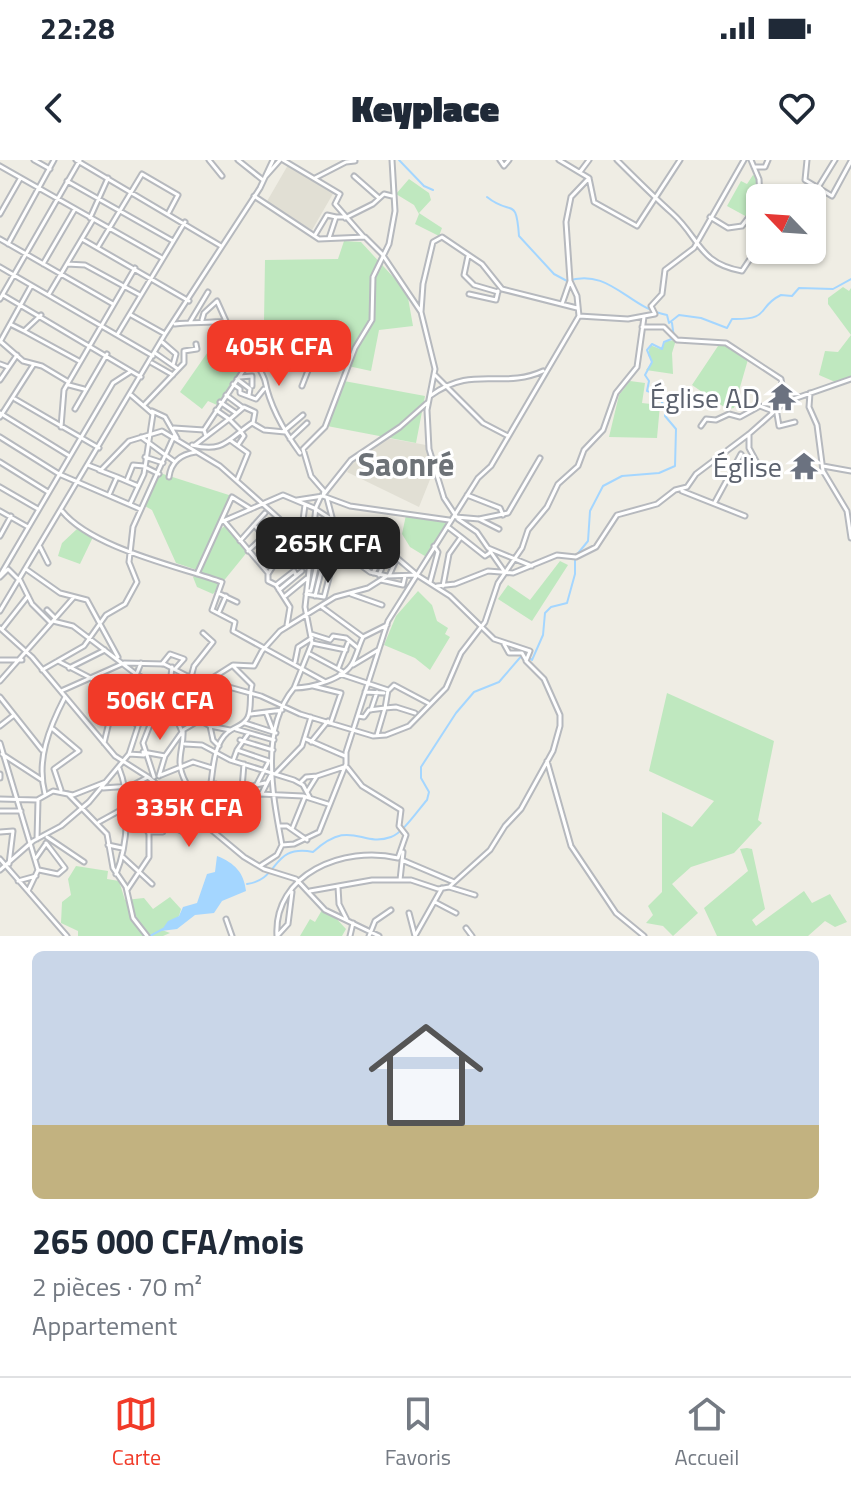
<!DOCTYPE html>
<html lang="fr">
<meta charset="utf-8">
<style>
:root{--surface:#fff;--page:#f2f2f3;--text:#1f2937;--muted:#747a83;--line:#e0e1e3;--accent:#f13a28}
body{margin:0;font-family:"Titillium Web",sans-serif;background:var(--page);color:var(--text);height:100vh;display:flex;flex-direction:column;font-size:30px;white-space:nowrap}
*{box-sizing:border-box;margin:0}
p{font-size:26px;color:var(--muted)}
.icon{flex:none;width:44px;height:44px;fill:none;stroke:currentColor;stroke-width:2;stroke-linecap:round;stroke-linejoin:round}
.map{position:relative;height:776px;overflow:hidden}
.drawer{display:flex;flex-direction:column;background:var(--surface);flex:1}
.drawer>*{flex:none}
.needle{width:52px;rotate:295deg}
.buttons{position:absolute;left:746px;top:24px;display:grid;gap:16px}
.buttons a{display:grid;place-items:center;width:80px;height:80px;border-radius:12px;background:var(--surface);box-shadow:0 2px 6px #0004;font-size:40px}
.price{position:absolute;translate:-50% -68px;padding:0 18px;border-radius:16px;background:var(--accent);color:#fff;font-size:26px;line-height:52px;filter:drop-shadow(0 2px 4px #0008)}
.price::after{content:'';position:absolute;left:50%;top:48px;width:24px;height:18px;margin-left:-12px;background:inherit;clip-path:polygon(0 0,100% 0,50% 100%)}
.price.current{background:#222;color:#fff}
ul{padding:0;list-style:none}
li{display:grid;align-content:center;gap:16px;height:424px;padding:0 32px}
li span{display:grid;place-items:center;height:248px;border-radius:12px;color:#555}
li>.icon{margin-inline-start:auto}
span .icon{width:144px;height:144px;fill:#fffc;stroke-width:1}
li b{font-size:34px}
.status{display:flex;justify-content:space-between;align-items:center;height:56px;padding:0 40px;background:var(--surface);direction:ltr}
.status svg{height:22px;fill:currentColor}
header{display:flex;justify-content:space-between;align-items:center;height:104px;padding:0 32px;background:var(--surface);font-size:36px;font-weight:800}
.menu{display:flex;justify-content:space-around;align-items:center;height:112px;border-top:2px solid var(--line);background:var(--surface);font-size:22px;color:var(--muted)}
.menu a{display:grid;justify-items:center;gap:4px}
.menu .current{color:var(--accent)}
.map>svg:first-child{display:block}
.education{fill:#e1dfd4}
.green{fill:#bfe8bf}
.water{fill:#a4d6ff}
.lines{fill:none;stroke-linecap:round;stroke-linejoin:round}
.stream{stroke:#a4d6ff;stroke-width:2}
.street-casing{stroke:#b6b9be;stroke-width:7}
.street{stroke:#fff;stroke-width:3}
.labels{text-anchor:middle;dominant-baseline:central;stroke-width:6;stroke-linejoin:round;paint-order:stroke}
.worship-label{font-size:28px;fill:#5b616d;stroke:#fff;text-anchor:end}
.quarter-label{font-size:32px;font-weight:bold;fill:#6d7277;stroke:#fff}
</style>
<div class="status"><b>22:28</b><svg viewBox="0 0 49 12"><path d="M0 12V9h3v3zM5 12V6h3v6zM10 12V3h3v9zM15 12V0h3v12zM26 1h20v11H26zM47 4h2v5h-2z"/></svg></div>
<header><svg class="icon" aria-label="back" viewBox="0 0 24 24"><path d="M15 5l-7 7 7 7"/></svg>Keyplace<svg class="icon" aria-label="heart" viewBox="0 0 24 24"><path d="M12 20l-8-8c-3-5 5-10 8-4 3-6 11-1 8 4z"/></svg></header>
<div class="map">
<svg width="851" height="776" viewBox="0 0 851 776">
<rect width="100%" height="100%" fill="#efede4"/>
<path class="education" d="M288,5L334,32L312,70L266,43Z
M387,278L426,285L435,307L419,347L347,312L356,298Z"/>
<path class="green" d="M753,15L758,18L760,42L749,58L727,46L741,21L747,24Z
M409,19L429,33L431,40L419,53L442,68L439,76L415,64L419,54L414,45L396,34Z
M344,81L361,82L407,132L413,166L379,170L371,211L348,206L350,199L338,191L334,197L322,186L275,176L278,164L264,162L265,100L338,99Z
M843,127L849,131L851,128V221L842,225L819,215L825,191L838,192L851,175L828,144V138Z
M676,180L672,193L673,214L646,210L652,202L648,195L650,185L660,189L666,181Z
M724,182L749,196L734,248L727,249L692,225L720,183Z
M212,186L244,207L217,245L208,241L202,249L180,232Z
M344,221L425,236L416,283L327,266Z
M630,221L645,223L642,243L660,245L657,278L609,277L619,235Z
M160,313L232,336L197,410L176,403L152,350L143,345Z
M406,355L451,360L428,398L410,387L402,374Z
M226,365L248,391L213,434L197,427L193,417L198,413L218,371Z
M77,369L93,377L80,404L58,396L62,383Z
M560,401L568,405L532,461L498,439L508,425L530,440Z
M418,431L432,445L437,461L448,468L445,474L450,477L430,510L415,498L384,485L396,456Z
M667,533L774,581L758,660L762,663L734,693L691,707L672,724L698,753L673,776L663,766L646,763L653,755L648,746L662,732V652L692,667L714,641L649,611Z
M747,688L752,689L765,749L752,760L756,766L804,731L812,743L830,734L847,762L835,767L825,761L808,776H717L704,748L748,711L740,689Z
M76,706L108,711L107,719L119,721L125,740L144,738L153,749L170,737L181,749L179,756L162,770L170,773L163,776H78V771L61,763L62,742L71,735L68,719Z
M322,750L332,754L346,769L342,776H300L310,759L315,762Z"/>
<path class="water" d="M217,696C235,703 244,713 246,731L222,741L214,753L195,755L177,769L161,771L168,761L179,756L183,747L197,743L207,714L215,712Z"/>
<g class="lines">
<path class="stream" d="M399,0L424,26L433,30
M487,37C512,57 516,35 519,76L554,114L567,121C610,107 628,148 667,155L669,163L679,155L701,158L727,168L732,159C772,160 756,147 781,135L792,136L799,128L833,129L851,119
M247,724C280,720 271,684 313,692C352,657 360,688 391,677C403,673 418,650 427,640L429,632L421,618V607L456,553L474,532L499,522L524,493L532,500L543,475L545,453L551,447L567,443L575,414V397L588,381L590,351L603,326L622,316L659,313L675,306L676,269L665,256L666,249L657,234L647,231L649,221L645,215L652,202L647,190L652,184L662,189L664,182L674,178L672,163
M150,776L163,769"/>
<defs>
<path id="street" d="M34,0L50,9
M76,0L221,86
M209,0L222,16
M238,0L263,20
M283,0L340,34L335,44L363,76
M500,0L504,6L509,0
M559,0L589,18L594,42L637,66L680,0
M617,0C635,18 653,36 672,53C700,78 698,103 742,111L760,84
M751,0L759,19L760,38
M807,0L805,20L832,36L851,1
M0,6L162,98
M754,7H765L768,0
M580,12L589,0
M354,16L379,38
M265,17L280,0
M315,18L346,2L355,1
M67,21L173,81
M819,26L835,0
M254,36L319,79L365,77L382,94L421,152
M0,54L20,19
M710,57L728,68L742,66L760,43
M90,58L108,18
M345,58L373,44L384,34L392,36
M315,75L327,55L336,57
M329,78L336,57H344
M0,79L113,144
M82,79L189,141
M8,84L54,0
M98,87L142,14L178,35L169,52
M468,96L464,115L474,125L498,132
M43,104L75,49
M67,104L85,105L140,135
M0,107L153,196
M49,134L93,60
M469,134L496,140L498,131
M3,135L141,217
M0,139L80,0
M562,144L570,121
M131,155L165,174
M579,156L628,159L655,154L651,146L662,134L665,110L694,88L744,0
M190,162L208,132
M10,164L24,171L41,155
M175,164C192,162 209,163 226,161L217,141L204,153L202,160
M642,167H664L677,180L726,183L781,219L785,242
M24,171L79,201
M239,171C244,183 263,212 265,221C270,247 284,271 300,293
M117,175L185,62
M272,177L302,182L348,206
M0,181L23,201L42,206L67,221
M161,181L176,194L173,205
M295,181L291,195L312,201
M0,182L31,126
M155,193L178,209
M313,198L335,208L344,204
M152,203L173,215
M0,204L8,207
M311,206L334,208
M435,215L483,263L508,276
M240,217L252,216V226
M237,219L250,229L249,235
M0,220L17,195
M233,224L240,229V233L256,239L264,229
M69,225L84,229
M302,226L316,190
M810,233L809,247L817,265L823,311L847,351L851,378
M226,235L242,247
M430,236C473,204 502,230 543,211
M15,239L99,288
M220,242L236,253
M145,244L184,203V191L197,189L196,184
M776,248L779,266L795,262
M75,249L107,194
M216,250L229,259
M152,251L165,257L177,278
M0,253L68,295
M0,257L34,204
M230,259L244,247L255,252L253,263
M701,266L706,259L716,260L729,254L740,257L760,246L773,251
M61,267L64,230L135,108
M174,268L204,270
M284,271L303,255
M749,274V288L756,301
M206,276L204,270L245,208L255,205
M0,277L59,314L140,349
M141,277L175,302
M290,279L307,263
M230,280L248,293L237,320
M192,285C224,293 227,280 252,263L264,270L285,272
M195,285L229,259L241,271
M238,285L244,276L241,272
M145,297L163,303
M0,302L48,332
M88,305L101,310L129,281L162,271L220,306L293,371
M823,306L851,311
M145,307L159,314
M99,310L117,317L109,335
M117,317L138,326
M169,317C171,302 181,294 196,292
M127,320L133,305L144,306
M0,327L38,349
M682,331L745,356
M324,334L351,300L400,267L427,243
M467,335L500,348L503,355
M323,336L324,331L311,316L303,289L325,267L355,188L372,160L373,117L389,84L395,51L392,0
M327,338L333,361
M297,340L323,336L350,346L449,360
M715,342L741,294
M130,344L144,314L153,254L131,235
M0,351L28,367
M62,351C92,388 177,406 222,422L212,450L235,462L233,471L324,521
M456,357L479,359L508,353L540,298
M479,359L499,369
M224,361L268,413
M221,362L283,335L314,348L351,372L377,381L417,415L450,436L494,479L530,491L526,501L544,519L560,555V566L553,591L521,649L505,666L490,690L449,727L438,729L411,720H372L310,731
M254,365L279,392
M448,367L461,377
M316,373L370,412L387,416
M0,376L11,356
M240,381L265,353
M40,387L48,403
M248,391L263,377
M490,391L504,411
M532,406L488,388L477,372L458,359L444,338L429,289L427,250L435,209L421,152L423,124L433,82L442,77L482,104L502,129L577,148
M26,409L60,433L87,440L118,497
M373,413L386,388
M1,414L113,223L130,212
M197,414L232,337L251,349
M379,415L389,391
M389,416L397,398
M0,417L8,409L19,420
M20,420L32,444L50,462
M381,420L403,425L405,416
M430,422L438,392L434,386
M276,425L294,411L296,415
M437,426L455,424L488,411L513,413L557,395L576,397L596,387L617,355L657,344L675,330L687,327L696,314L749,274L785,242L851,219
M443,426L449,394L461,377L485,396L491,392
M279,430L302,411
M307,431H311L319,395L313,392
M218,433L237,442
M306,434L324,437L331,410
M351,434L382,445
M315,436L325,396
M284,437L307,418
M322,447L363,477
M47,450L55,458
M0,451L165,174L260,28L273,0
M219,452L226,436
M53,461L73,466L136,514L165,530L182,572L165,596L159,616
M287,465L290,447L276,425L268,421V414L303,360L305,345
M0,468L32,497L115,596L148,617L244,697L264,709L296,719L325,750L379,776
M2,469L28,436
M311,474L330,480L333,476L346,478L358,488
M312,483L346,490
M504,484L509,493H522L526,500
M310,494L338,509
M0,500H22
M58,501L104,525L118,546L144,555L172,544L180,530
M295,502L298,487L312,478
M162,504L170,494L184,499L176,508
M353,505L378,490
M69,508L105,490
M42,510L84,486L106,455L125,444L137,422L129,402L133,367L174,276
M343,512L338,509L348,483
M340,514L388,530L385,548L396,547L415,553
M191,517L194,506L213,482L203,473
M0,521L74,437
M211,522L261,536L300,554L373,576L386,575L409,566L446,528L461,493L485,462L498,423L522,388L528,370L547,347L558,324L578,306L584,290L603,270L616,233L637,207L644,157
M313,526L341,533L331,562
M172,527L191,534
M294,528L312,483L305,447L316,347L321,336
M389,530L394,525L428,543
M61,531L124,503L164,504L203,524L233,505L254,506L262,491L280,471L335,437L368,428L387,416L417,415
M365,532L384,533
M192,533C204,540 207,548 203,562
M169,534L172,507
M134,536L143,533L150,544L135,550
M0,537L42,590
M173,545L210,566L213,580L219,586
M179,548L199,524
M121,549L138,566
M133,549V523L141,503
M371,550L377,532
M266,552L274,573
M251,554L282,550
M358,556L364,557L369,550L385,548
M198,561L183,570C184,582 180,590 180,602C180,625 204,644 214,664H222L244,641L262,633L271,615
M245,563L276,573
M0,566L14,555
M210,566L230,570
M53,569L79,591L54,609L61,630
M236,569L274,580
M377,575L385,548
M306,579L345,596
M240,580L273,590
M311,582L328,561
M0,583L38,710L28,731
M104,583L109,562L118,546
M185,584L202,585L230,600L294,620L303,625L310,638
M237,590L248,574
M143,592L165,596
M2,594L42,620
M129,594L144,595
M233,601L237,590L269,601
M547,601L571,686L616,753L644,776
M276,613L302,586L311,557
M161,615L193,602L212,608
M154,617L143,583L155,552
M0,618V614
M300,623L306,617L317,616
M211,624L243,628L265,623
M216,624L223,653L228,656
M257,624L268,603
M103,628L131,626L148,617
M242,628L244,604
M307,632L317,616L344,607
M45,634C36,600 49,568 65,537
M68,634L107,674L113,708L126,727L133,758L147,776
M260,634L303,636L328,644
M0,639L37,640L53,631L73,635L106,622
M180,644H190L209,633C214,614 211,587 228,572C234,567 244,566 248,557C252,548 249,535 252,525L233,506
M0,651H21
M189,652L179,659L193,672
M99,662L128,646L140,657L154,658L192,676L195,669L193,655
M279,666H287L307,680
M292,669L305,637
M0,672L13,671L9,704
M148,672H163L165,664
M47,677L84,702
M37,679L38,640
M108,685L122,688
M282,685L294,684L319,672L346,604V592L388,461L478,318L491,306L579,156L577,136L570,121L566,62L571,37L589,18
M123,697L152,724
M36,698L45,685
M0,699L67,776
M402,700L454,722
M260,706L277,695L282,685C273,637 259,570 294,528C311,528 345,519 353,502C357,494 359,485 363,477L387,465
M0,710L33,681L61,666L89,642L129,594L142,554
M39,710L58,714L65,708L46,683
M116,714C128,685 131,637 119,608
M400,720L403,692
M18,721L36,716
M338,727L339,744L347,760
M449,727L475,735
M127,730L149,697V674L143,660
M435,742L456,753
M409,753L415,776
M226,759L232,776
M466,768L472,776
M278,775L288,764L292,732
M277,776C273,714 344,685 398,698L406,675L399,666L401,650L362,626L347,607
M350,776L353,763
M369,776L375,761L391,750
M415,776L442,728"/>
</defs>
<use href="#street" class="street-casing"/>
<use href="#street" class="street"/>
</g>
<defs>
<symbol id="temple-bare" viewBox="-9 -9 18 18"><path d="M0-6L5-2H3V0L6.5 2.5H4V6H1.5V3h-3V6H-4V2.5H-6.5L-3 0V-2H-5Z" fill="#6b7280" stroke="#fff" stroke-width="2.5" paint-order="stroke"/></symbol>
</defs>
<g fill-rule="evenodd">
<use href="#temple-bare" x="762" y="217" width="40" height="40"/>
<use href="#temple-bare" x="784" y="286" width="40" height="40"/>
</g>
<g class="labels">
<g class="worship-label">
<text x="760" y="237">Église AD</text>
<text x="782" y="306">Église</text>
</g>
<g class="quarter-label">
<text x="406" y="304">Saonré</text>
</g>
</g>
</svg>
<div class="buttons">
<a><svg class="needle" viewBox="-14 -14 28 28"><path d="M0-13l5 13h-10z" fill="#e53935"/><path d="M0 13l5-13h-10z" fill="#747a83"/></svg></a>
</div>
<b class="price" style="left:279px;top:228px">405K CFA</b>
<b class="price current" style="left:328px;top:425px">265K CFA</b>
<b class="price" style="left:160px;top:582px">506K CFA</b>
<b class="price" style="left:189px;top:689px">335K CFA</b>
</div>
<section class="drawer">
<ul>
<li><span style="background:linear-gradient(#c9d6e8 70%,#c2b280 0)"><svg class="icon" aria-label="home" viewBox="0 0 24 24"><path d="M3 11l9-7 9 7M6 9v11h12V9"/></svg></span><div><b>265 000 CFA/mois</b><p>2 pièces · 70 m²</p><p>Appartement</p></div></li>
</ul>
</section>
<nav class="menu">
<a class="current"><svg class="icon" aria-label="map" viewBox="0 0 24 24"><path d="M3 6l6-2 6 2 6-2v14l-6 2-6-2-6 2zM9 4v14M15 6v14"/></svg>Carte</a>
<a><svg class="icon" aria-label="saved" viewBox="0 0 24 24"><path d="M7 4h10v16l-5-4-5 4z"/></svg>Favoris</a>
<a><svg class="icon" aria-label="home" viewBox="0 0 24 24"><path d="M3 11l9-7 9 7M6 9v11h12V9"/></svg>Accueil</a>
</nav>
